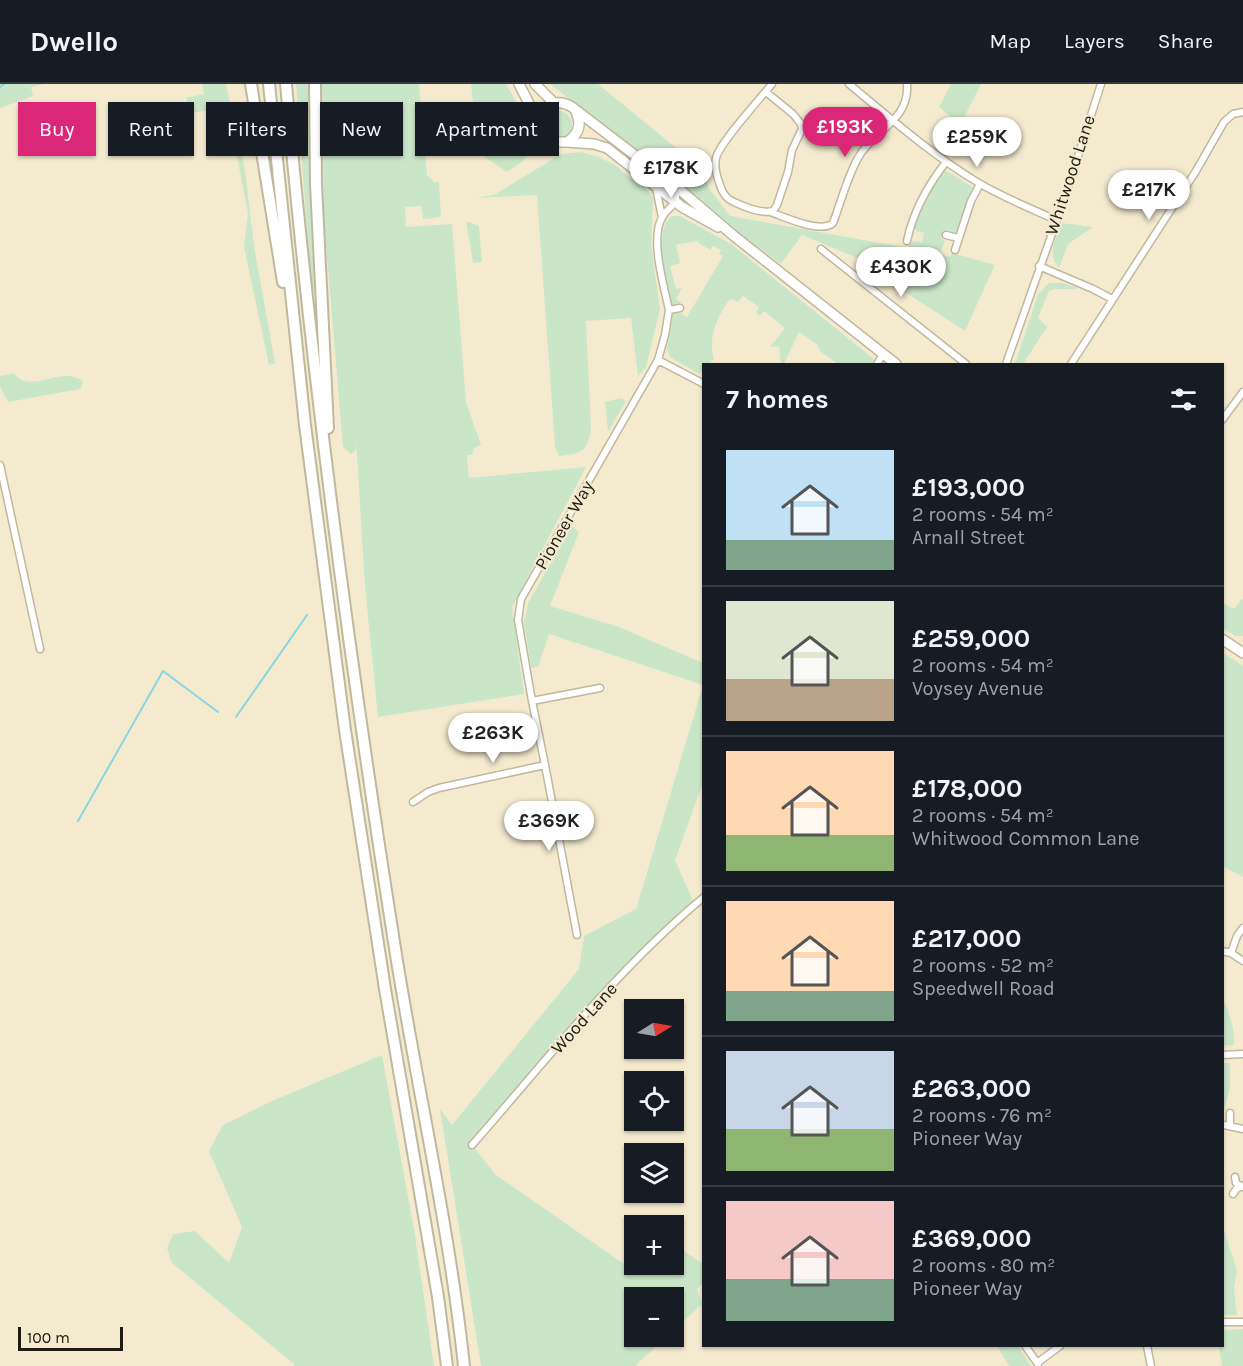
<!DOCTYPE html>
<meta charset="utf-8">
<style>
:root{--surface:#171b24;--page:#20242c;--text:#f1f3f6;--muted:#9ea1a6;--line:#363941;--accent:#db2777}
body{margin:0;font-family:Karla,sans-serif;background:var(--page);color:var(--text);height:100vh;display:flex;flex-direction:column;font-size:22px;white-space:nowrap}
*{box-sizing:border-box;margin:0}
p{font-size:20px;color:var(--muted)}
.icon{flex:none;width:33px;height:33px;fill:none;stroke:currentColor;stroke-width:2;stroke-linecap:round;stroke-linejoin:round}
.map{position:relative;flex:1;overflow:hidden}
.sheet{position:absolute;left:702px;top:279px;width:522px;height:984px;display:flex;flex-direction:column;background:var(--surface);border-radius:0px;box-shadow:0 2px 4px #0004}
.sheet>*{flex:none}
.hud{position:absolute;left:18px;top:18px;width:570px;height:54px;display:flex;gap:12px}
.needle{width:39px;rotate:79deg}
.tools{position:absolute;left:624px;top:915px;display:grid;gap:12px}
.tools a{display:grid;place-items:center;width:60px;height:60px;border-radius:0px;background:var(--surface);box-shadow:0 2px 4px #0004;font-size:30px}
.scale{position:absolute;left:18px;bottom:15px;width:105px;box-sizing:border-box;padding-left:6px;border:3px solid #1e1b11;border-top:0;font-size:16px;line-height:21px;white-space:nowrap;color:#1e1b11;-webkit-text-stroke:4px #f4ebcf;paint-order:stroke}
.price{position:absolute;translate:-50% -51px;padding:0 14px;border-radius:21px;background:#fff;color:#222;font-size:20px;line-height:39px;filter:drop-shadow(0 2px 3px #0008)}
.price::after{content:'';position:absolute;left:50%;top:36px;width:18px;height:14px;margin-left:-9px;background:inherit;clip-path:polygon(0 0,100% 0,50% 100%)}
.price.active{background:var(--accent);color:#fff}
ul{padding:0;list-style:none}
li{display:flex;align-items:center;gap:18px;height:150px;padding:0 24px}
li+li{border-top:2px solid var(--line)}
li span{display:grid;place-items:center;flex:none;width:168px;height:120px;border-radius:0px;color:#555}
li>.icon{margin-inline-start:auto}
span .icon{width:72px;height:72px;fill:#fffc;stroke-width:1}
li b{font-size:26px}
h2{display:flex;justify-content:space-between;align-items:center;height:72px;padding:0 24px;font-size:26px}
.tag{padding:0 21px;border-radius:0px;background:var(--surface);box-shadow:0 2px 4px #0004;font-size:21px;line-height:54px}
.tag.active{background:var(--accent);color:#fff}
header{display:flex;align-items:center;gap:36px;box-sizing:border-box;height:84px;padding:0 30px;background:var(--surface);border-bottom:2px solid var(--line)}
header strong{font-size:28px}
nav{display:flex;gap:33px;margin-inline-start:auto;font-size:21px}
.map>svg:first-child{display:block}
.green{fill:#cae6c8}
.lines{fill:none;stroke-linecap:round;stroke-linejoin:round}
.stream{stroke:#88d5e4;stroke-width:2}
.minor-casing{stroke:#c0b89d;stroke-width:9}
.primary-casing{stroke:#c0b89d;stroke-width:12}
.motorway-casing{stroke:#c0b89d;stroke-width:14}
.minor{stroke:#fff;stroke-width:6}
.primary{stroke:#fff;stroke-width:9}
.motorway{stroke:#fff;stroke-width:10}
.labels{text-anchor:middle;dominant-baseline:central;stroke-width:4.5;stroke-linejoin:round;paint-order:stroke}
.street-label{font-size:18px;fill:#1e1b11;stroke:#f4ebcf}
</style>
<header>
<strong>Dwello</strong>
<nav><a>Map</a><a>Layers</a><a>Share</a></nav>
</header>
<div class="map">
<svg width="1243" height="1282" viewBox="0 0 1243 1282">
<rect width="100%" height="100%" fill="#f4ebcf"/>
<path class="green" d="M0,0H44L31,3L33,12L0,24Z
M202,0H226L245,86L254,162L275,279L269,281L244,163L248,129L228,27L211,29L210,26L192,29L187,25L186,14L204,10Z
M296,0H311L316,199L312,212Z
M322,0H419L427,91L434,98H439L441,133L423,135L421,122L405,123L406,143L452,140L466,318L481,361L474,364L472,371H467L469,394L586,383L512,523L524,610L378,633L365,503L356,354V366L351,370L343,363L324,137Z
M471,0H506C515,15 539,57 526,73C522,79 513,84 507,88L478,69Z
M550,0H598L697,81L704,73L708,103L730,132L908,164L910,159L914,157L922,158L924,149L916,147L913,140C920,123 928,98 944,87L948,88L973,103L974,106L960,146L955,149L946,146L942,155L945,157L940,170L950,173L952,169L995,181L965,247L897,203L898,191L802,151L781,180L724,139L681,102Z
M951,0H981L960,41L939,23Z
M544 41a14 14 0 1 1 28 0a14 14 0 1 1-28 0Z
M580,68L599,73L617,82L627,92L643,101L653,114L651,160L660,225L646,283L638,292L631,234L586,237L591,345C587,369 582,369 559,372L555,362L537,111L475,114L494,111L561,70Z
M672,132H680L731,160L874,275L871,280H838L820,267L818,261L799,248L784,280H781L779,262L770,263L785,244L764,227L760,232L756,229L759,223L743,212L738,218L732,215L728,217C716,237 708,252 714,276H711L712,280H704L703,288L701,287L699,290L670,273L667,265L673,229H680L687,233L723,172L719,170L721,166L713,162L710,166L696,157L676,161L680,179L670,182L676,205L682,204L676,215L680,218L679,220L670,222C667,200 652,145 672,132Z
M466,137L479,142L482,178L473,179Z
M1062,139L1093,143L1068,160L1059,184C1046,170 1056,154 1062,139Z
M1049,199H1062L1079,204C1068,207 1059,203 1049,207L1038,234L1047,243L1023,280H1015L1038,210Z
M14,289C26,307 49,292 66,292C71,291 76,294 80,295L83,299L80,305L8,318L0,303V292Z
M622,314L626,317L608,348L605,318Z
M572,442L579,448L550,522L619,543L703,579V699L675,776L693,817L472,1061L496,1091L634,1187L639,1181L674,1180V1160L703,1180V1199L697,1205L702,1220L674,1246V1214H634V1252L667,1253L635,1282H481L440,1025L452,1041L579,885L584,852L636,825L703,601L549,550L538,583L531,584L524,538L528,519Z
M1243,514V552H1235L1223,544V519L1234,525Z
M1222,568L1243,582V793L1223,782Z
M1222,912C1229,929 1235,943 1234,961L1223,962Z
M382,971L415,1151L434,1282H294V1280L172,1179L167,1164L173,1150L195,1147L229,1179L242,1143L209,1067L223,1041L272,1017Z
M1223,979H1230V1003L1223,1030Z
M1222,1141L1237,1186L1234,1205L1237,1231H1223Z
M1243,1245V1282H1222L1219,1262H1222L1223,1246Z
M997,1262H1018L1031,1282H1009Z"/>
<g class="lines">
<path class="stream" d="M0,3L4,0
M236,633L307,531
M78,737L163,587L218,628"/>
<defs>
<path id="minor" d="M849,0C890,34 931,70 977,98C1002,113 1030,124 1056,136
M766,8L793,30L801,40L802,45L792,66L788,88L777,121L773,127C762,130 744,123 734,118C726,115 722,108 720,101C717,93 714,82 716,74C720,58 760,15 772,0
M670,100L676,110V118C672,122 666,127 663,132C649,153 664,202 669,226L680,224
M656,104L662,133
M770,128C785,133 820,150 833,139C841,118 847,94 858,74C872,47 910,37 907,0
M946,151L958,154
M907,157C913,128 928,101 946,78
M821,165L966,280
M955,166L971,117L980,100
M1039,182L1093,205L1112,215
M669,226L665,251L658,276L704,300
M877,280L883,270
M1006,280L1066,110L1101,0
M1071,280L1196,87L1224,38L1233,30L1243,28
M1222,336L1243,308
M0,381L40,565
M600,604L532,617L518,536L521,515L658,276
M545,681L577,851
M413,718L428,708L439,704L545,681L532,617
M1222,867L1231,869L1243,877
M1231,869L1237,852L1243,844
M1222,971L1243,970
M1230,1029V1041
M1224,1041L1243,1045
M472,1061C545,978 618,884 704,813
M1235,1093L1236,1099L1243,1103
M1233,1110L1237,1104L1241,1103
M1222,1238H1243
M1147,1262L1151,1282
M1026,1263L1038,1280
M1037,1279L1060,1262"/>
<path id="primary" d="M519,0L538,37
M535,0L554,19
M576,28C582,40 579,50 567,58H553C524,45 544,6 572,23L679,105L734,152L896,280
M567,58L594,60L607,64L682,123L718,143
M1222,555L1243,569"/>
<path id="motorway" d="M251,0L283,198
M269,0L305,341L345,646L385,905L438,1213L447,1282
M286,0C311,287 349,573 394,858C416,1000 449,1140 464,1282
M315,0L316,100L328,344"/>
</defs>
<use href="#minor" class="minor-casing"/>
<use href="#primary" class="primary-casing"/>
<use href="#motorway" class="motorway-casing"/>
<use href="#minor" class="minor"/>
<use href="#primary" class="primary"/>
<use href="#motorway" class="motorway"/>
</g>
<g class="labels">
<g class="street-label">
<text transform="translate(1070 91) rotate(-72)">Whitwood Lane</text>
<text transform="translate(564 441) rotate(-60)">Pioneer Way</text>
<text transform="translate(584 934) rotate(-48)">Wood Lane</text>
</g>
</g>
</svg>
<div class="tools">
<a><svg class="needle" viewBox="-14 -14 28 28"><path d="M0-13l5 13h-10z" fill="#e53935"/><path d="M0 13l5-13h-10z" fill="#9ea1a6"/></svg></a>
<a><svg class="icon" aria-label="locate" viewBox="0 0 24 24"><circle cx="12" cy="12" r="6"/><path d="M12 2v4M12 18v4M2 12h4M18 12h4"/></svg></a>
<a><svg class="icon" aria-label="layers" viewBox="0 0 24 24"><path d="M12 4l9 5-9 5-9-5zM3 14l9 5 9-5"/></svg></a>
<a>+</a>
<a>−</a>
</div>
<div class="scale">100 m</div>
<b class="price active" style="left:845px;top:74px">£193K</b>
<b class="price" style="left:977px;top:84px">£259K</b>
<b class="price" style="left:671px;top:115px">£178K</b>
<b class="price" style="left:1149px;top:137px">£217K</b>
<b class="price" style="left:901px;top:214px">£430K</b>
<b class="price" style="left:493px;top:680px">£263K</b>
<b class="price" style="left:549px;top:768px">£369K</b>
<div class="hud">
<a class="tag active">Buy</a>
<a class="tag">Rent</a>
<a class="tag">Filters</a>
<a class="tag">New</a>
<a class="tag">Apartment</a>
</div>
<section class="sheet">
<h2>7 homes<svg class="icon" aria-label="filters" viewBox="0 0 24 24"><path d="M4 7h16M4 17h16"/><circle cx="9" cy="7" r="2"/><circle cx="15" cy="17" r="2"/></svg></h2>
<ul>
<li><span style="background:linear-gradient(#bfe0f5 75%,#7fa58c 0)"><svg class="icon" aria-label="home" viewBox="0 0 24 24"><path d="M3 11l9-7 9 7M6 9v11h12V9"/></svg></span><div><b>£193,000</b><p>2 rooms · 54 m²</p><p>Arnall Street</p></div></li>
<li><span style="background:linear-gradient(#dfe7d0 65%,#b9a48a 0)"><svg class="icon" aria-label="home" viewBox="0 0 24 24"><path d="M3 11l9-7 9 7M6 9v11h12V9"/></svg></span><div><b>£259,000</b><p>2 rooms · 54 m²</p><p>Voysey Avenue</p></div></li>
<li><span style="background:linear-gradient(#ffd9b3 70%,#8fb573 0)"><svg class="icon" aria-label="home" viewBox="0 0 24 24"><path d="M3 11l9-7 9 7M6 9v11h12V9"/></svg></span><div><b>£178,000</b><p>2 rooms · 54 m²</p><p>Whitwood Common Lane</p></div></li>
<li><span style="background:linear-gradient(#ffd9b3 75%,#7fa58c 0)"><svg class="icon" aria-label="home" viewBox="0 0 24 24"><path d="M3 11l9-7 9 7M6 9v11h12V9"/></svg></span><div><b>£217,000</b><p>2 rooms · 52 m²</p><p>Speedwell Road</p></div></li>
<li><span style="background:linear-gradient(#c9d6e8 65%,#8fb573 0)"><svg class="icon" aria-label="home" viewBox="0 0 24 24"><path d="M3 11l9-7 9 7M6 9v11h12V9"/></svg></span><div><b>£263,000</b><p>2 rooms · 76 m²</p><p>Pioneer Way</p></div></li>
<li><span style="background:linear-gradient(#f6c9c9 65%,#7fa58c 0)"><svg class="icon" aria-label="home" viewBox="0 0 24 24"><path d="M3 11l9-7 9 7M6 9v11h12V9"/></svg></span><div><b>£369,000</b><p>2 rooms · 80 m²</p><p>Pioneer Way</p></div></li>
</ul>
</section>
</div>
